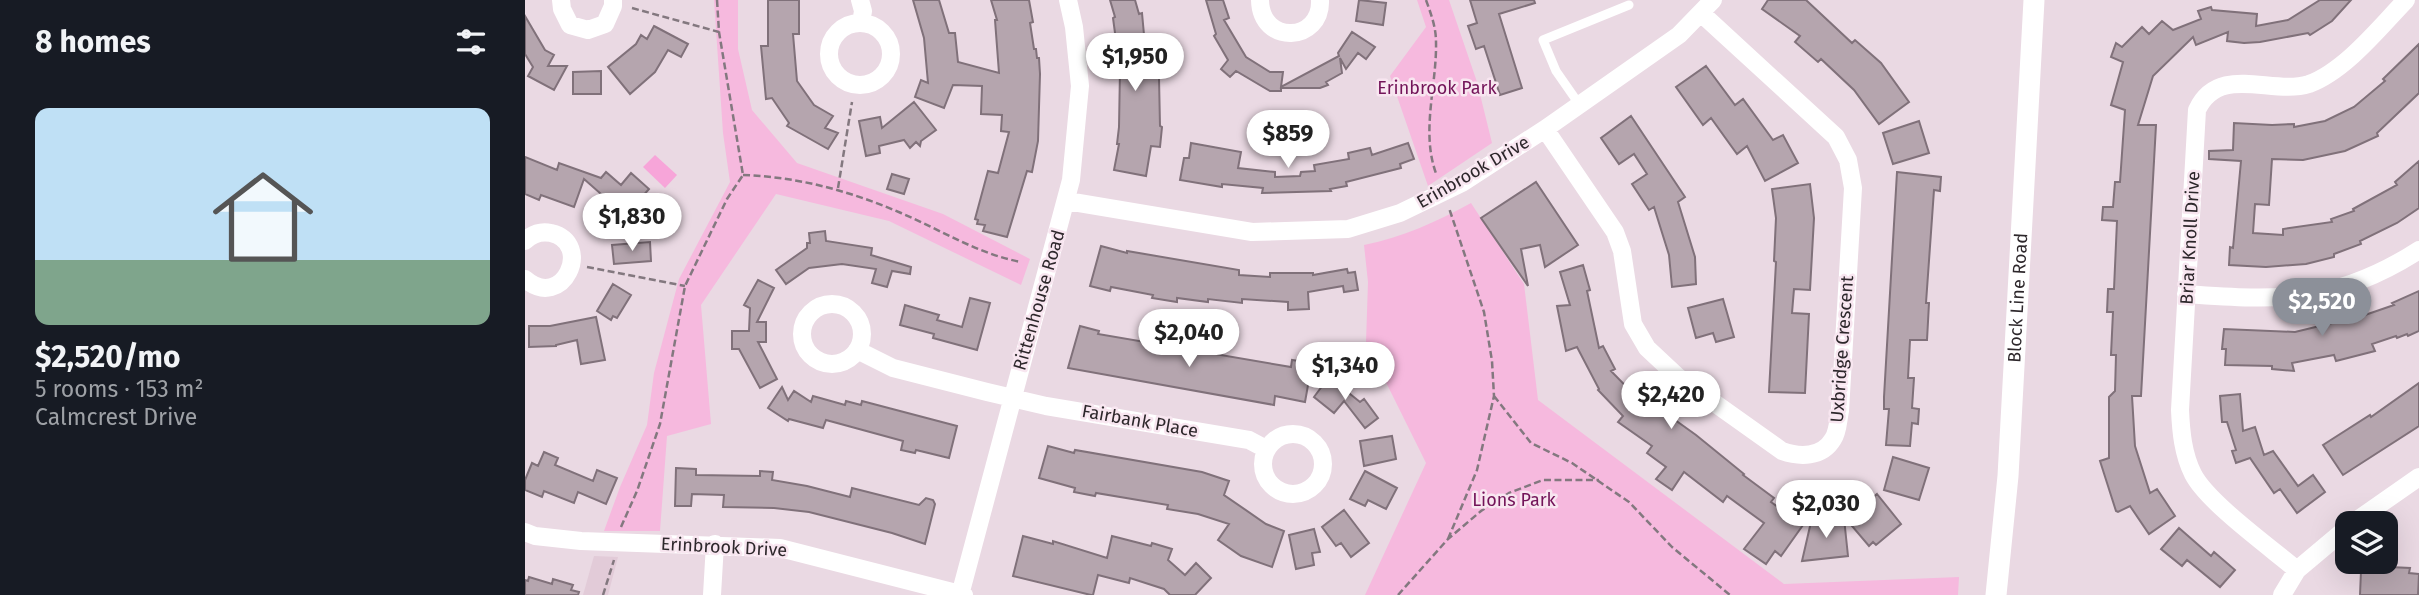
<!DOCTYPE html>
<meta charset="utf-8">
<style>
:root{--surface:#171b24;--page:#20242c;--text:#f1f3f6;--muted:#9ea1a6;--line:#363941;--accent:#8c9099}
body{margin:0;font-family:"Fira Sans",sans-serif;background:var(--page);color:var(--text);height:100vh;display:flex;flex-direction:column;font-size:26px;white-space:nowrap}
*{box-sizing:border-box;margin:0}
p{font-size:23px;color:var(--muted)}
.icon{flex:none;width:38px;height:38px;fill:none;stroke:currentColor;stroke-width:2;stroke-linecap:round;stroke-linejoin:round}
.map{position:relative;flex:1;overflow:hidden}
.panel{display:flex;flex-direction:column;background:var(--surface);width:525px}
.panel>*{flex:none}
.fabs{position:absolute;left:1810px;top:511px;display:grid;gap:14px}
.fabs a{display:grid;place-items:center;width:63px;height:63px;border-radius:14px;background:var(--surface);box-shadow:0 7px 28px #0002;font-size:35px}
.price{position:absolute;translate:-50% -60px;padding:0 16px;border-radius:24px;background:#fff;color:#222;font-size:23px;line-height:46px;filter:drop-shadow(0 2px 4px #0008)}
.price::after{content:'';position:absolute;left:50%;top:42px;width:21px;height:16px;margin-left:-10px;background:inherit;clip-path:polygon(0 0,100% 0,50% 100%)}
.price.current{background:var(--accent);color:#fff}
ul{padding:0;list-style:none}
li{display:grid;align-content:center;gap:14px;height:371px;padding:0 35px}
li+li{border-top:2px solid var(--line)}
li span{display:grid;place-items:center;height:217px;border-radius:14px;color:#555}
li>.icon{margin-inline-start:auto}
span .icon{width:126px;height:126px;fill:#fffc;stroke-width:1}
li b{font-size:30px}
h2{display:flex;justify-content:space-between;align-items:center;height:84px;padding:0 35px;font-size:30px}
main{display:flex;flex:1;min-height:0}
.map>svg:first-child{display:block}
.built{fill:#e2cbd8}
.green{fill:#f6b9de}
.water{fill:#f7a5d9}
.building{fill:#b5a5ae;stroke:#80717a;stroke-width:2}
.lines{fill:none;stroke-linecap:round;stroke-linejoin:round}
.path{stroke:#83787f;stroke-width:2.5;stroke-dasharray:7 3.5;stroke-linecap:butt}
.service{stroke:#fff;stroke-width:9}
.minor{stroke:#fff;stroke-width:18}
.tertiary{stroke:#fff;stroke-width:21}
.labels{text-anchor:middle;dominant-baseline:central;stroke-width:5;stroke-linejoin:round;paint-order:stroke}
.park-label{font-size:18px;fill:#731459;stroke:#f8e6f0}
.street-label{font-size:18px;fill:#2d272b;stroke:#f8e6f0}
</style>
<main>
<section class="panel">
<h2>8 homes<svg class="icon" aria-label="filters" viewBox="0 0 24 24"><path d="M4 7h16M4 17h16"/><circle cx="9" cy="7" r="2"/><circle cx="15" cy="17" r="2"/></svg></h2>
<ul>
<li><span style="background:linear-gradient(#bfe0f5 70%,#7fa58c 0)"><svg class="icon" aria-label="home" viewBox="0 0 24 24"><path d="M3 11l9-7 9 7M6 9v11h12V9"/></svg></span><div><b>$2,520/mo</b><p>5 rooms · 153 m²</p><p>Calmcrest Drive</p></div></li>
</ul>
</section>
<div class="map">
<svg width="1894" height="595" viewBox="0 0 1894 595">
<rect width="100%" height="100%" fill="#ead9e3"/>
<path class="built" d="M69,556L93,557L83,595H58Z"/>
<path class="green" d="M189,0H213V49L227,110L272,163L418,214L505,259L496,285L364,221L251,194L176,305L186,424L142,436L135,531H79L95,487L122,425L129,373L154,279L205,182L198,133Z
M892,0H924L952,82L967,143L903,186L865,76L901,27Z
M946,203L999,284L1013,400L1259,584L1434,577L1433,595H840L901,463L841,342L843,282L839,245C878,237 911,222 946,203Z"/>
<path class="water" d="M130,155L152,175L140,188L118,167Z"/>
<path class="building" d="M243,0H274V34H268L272,81L289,105L308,116L300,128L313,133L303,149L262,126L264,123L247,98L241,99L236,46H243Z
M388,0H414L424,33H430L433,62L474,73L470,20H472L466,0H504L508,22L505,23L509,49H511L512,58H514L515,74L513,141L507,172L502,171L482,237L458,231L460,225L452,224L453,220L450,219L463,171L473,173L484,132L476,131L477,115L456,114L457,86L428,85L419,108L390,97L396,80L403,83L399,38Z
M585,0H610L614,14L617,13L623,78H634L635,126L637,127L635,147L626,146L621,176L589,170L594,144H592L594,127L595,70L588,18L590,17Z
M681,0H698L704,18L699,20L721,57L745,72H758L756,87L814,56L813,53L827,32L850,47L841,59L833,53L821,69L815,58L817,73L801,82L803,85L795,88H756V91H745L711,71L705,77L696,69L703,60L689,36L691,34Z
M834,0L861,3L858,25L831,21Z
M945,0H1009L1010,3L974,14L997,88L975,95L959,46L951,49L943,26L952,23Z
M1243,0H1281L1327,43L1330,40L1356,63L1384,102L1354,124L1329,90L1296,59L1293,62L1270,42L1275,36L1237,9Z
M1795,0H1826L1807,21L1785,35L1783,33L1735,42L1719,43L1702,41L1703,32L1671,45L1668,37L1628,76L1613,125H1631L1616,396H1607L1610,446L1625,493L1632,489L1650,516L1624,534L1605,506L1593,512L1591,511L1575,461L1584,458V397L1590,391L1591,355H1586L1588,312H1582L1583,289H1589L1592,221L1577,220L1578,207H1588L1590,182H1595L1600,110L1586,105L1598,62L1586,57L1591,43L1597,47L1617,27L1624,34L1637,21L1648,30L1676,19L1673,11L1686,7L1687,10L1732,14L1731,26L1763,20Z
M0,16L20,50L29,55L23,66H42L29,90L3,76L8,67L0,54Z
M129,26L163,44L156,57L143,50L130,72L105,94L83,67L111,44L116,35L122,39Z
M1894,44V93L1852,133L1853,136L1820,151L1778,160L1747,159L1744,205L1730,204L1728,233L1758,235V229L1807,222L1806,219L1829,211L1828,209L1872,185L1870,182L1894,161V208L1872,223L1835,241L1836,244L1809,254V257L1781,264L1741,267L1704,265L1705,247L1708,248L1716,161L1684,159V151L1708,150L1709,123L1747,125L1769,124V127L1800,121L1829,107L1860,81L1858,79Z
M1181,66L1210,105L1218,99L1248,140L1258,135L1273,163L1240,181L1222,146L1212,154L1186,118L1178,125L1151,87Z
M76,71V94H48V72Z
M389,102L411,130L396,141L395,146L391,142L385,148L379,140L354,146L355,153L341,156L334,121L355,117L357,128Z
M1106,116L1160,197L1153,202L1170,257L1171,284L1147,287L1144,255L1129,207L1124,210L1107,184L1122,174L1109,154L1094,164L1076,138Z
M1394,121L1404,153L1368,164L1358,133Z
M666,143L716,152L713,168L750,172V177L775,176L776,172L790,171L789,165L824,159L823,153L845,148L847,155L883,143L889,159L875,164L876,168L821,182L822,186L805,189L806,191L737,193L738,188L697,184V187L655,180L659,158H664Z
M0,157L32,170L34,163L76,178L81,172L96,185L106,173L124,189L95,222L78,207L84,201L59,179L49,207L16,195L14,200L0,194Z
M1372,172L1416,177L1415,191L1409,190L1401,303H1404L1402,340H1385L1383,378H1389L1387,408L1394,409L1393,424L1387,423L1385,446L1361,445L1364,409H1359V397Z
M367,174L384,179L379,194L362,189Z
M1011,182L1053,245L1020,267L1015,245L996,249L1003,286L956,218Z
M1285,184L1289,218L1285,290L1269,289L1267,313L1284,314L1280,393L1244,392L1251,262L1249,261L1251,218L1247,189Z
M300,231L301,241L347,248L346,255L386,267L385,274L367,271L362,287L347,283L351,269L317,264L284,268L261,284L251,270L282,248V243H285L284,233Z
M125,242L126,261L89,264L87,245Z
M576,246L602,253V251L714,270V275L745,277V273H788V275L822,269L823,273L830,272L833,290L819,292L818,286L783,292L784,309L763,310V302L717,299V303L683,299V302L652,298V302L627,298L628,295L586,287L585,291L565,286Z
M1058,265L1065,290L1062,291L1074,348L1078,346L1090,369L1086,371L1125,411L1129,405L1171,435L1219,474L1218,475L1249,498L1246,502L1278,525L1256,556L1250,551L1241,564L1219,549L1239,523L1202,496L1198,502L1159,472L1147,490L1131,479L1141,467L1122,453L1127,446L1093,422L1098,416L1073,390L1074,389L1052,347L1041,351L1032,306L1045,305L1035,272Z
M233,280L249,288L232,322H241V342H233L252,379L235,388L214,349H207V331H224L225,308L219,305Z
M88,284L106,295L92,318L88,316L86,320L72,311Z
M1894,291V331L1883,336L1882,334L1872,338L1871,336L1847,344L1850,351L1811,361L1809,355L1767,363L1769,371L1747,369V366L1700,365L1701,349H1697L1699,329L1770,332L1840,315L1869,305L1867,303Z
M445,298L465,303L452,350L408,338L409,334L375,325L380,305L414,315L412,320L437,327Z
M1198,299L1209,337L1191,342L1188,333L1171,338L1163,308Z
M71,317L80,360L56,364L52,340L31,345V346L4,347V326H25Z
M555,326L574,331L573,334L766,367L767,360L787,363L780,402L750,396L749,405L543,368Z
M804,377L835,402L839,399L853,418L840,428L819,401L809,413L789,397Z
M1894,383V426L1818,475L1798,445L1845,415L1846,417Z
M257,387L263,400L269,391L286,402L288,396L320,405L321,401L336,405L337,401L432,426L424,458L391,450L390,453L376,450L378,441L301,420L298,428L264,419L263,421L243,408Z
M1715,394L1718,431L1730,427L1739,455L1748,451L1773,486L1788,475L1800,492L1772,513L1755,489L1749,493L1725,458L1711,463L1707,451L1711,450L1702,422H1697L1695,396Z
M867,436L871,459L839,466L835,441Z
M523,446L549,453L550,450L677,472L704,481L699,495L741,524L759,531L747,567L716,556L693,540L704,524L673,514L642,509L643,505L571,493L570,496L549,492L550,488L514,478Z
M19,452L33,458L30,465L68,481L72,470L92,478L81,504L53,492L49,503L19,491L17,497L0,490V480L7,463L13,466Z
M1368,457L1404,468L1394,500L1359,490Z
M151,468L171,469V475L235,476V471L248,472L247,480L282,486L325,497L327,488L394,505L401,498L408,500L410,504L400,544L367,533L284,512L249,508L198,507L199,495L167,494L166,506H150Z
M840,471L872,488L861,509L843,500L840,506L825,499Z
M1352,494L1376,524L1351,545L1348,542L1344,546L1321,519Z
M819,510L844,543L826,557L816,543L811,546L797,527Z
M1319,518L1323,556L1277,561L1286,522Z
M1654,528L1686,556L1689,552L1710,570L1695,587L1662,560L1657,566L1636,549Z
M789,529L795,552L787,553L789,565L771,569L764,535Z
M498,536L528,544V541L582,558L587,536L626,546L627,543L647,549L643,560L660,575L671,563L686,578L670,595H645L639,589L605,578L604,583L573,575L568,595H566L488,576Z
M1843,566L1885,568L1884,573L1894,574L1893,595H1835L1836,571H1842Z
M4,577L27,584L28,579L48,585L46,590L54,592L53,595H0V580L3,581Z"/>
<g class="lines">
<path class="path" d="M901,0C906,14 911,27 911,42C912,86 895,133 912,176
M107,8L194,32
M218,175C274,177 325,191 376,213C416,230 453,254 496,262
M313,188L327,102
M62,267L160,286
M969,396L1006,443L1047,463L1104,502L1147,547L1205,595
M96,527L112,491L135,424L160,286L202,199L218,175L194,32L192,0
M923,539L952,470L969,396L967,361L959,312L924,208
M78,595L89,560
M873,595L923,539L956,511L984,493L1018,480H1074"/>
<path class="service" d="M1054,104L1031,71L1018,40L1104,5"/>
<path class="minor" d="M36,0L37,9L45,25L63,30L80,24L88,6V0
M335,0L338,11L336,23
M735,0C736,46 797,42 795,0
M304 54a31 31 0 1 1 62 0a31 31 0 1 1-62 0Z
M1020,129L1090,232L1097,251L1108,324L1122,348L1153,377L1257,451C1274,457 1297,458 1308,439C1313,432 1313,420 1315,411L1328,188L1323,160L1311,137L1177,14
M542,201L727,232L823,229L875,213L937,183L1020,129L1154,35L1188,0
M0,241C7,234 16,231 26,233C69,243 38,312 0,279
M1661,294C1756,301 1812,303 1894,250
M277 334a30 30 0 1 1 60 0a30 30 0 1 1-60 0Z
M332,350L368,368L462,392L521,406L724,440L741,449
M738 464a30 30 0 1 1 60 0a30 30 0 1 1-60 0Z
M1828,523L1894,477
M0,532L10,536L56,541L255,548L439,595
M1772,570C1746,548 1682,502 1668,474C1658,454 1656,432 1655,410L1672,110C1694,63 1747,96 1784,84C1820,71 1855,27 1881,0
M187,595L190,544
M435,595L546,180L555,86L549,27L543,0
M1757,595L1772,570L1822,528"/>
<path class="tertiary" id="s1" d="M1471,595L1483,476L1509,0"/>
</g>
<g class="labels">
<g class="park-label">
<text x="912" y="88">Erinbrook Park</text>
<text x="989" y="500">Lions Park</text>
</g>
<g class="street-label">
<text transform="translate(948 172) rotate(-30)">Erinbrook Drive</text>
<text transform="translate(1665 238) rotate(-87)">Briar Knoll Drive</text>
<text stroke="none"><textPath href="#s1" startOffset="298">Block Line Road</textPath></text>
<text transform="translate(514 300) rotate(-74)">Rittenhouse Road</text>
<text transform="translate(1317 349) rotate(-86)">Uxbridge Crescent</text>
<text transform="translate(615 421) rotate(10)">Fairbank Place</text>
<text transform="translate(199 547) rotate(3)">Erinbrook Drive</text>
</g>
</g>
</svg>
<div class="fabs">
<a><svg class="icon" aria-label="layers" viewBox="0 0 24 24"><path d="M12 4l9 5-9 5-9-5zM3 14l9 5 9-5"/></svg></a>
</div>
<b class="price" style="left:610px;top:93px">$1,950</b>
<b class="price" style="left:763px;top:170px">$859</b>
<b class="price" style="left:107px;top:253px">$1,830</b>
<b class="price current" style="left:1797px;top:338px">$2,520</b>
<b class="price" style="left:664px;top:369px">$2,040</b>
<b class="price" style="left:820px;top:402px">$1,340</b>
<b class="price" style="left:1146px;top:431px">$2,420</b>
<b class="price" style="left:1301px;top:540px">$2,030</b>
</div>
</main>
